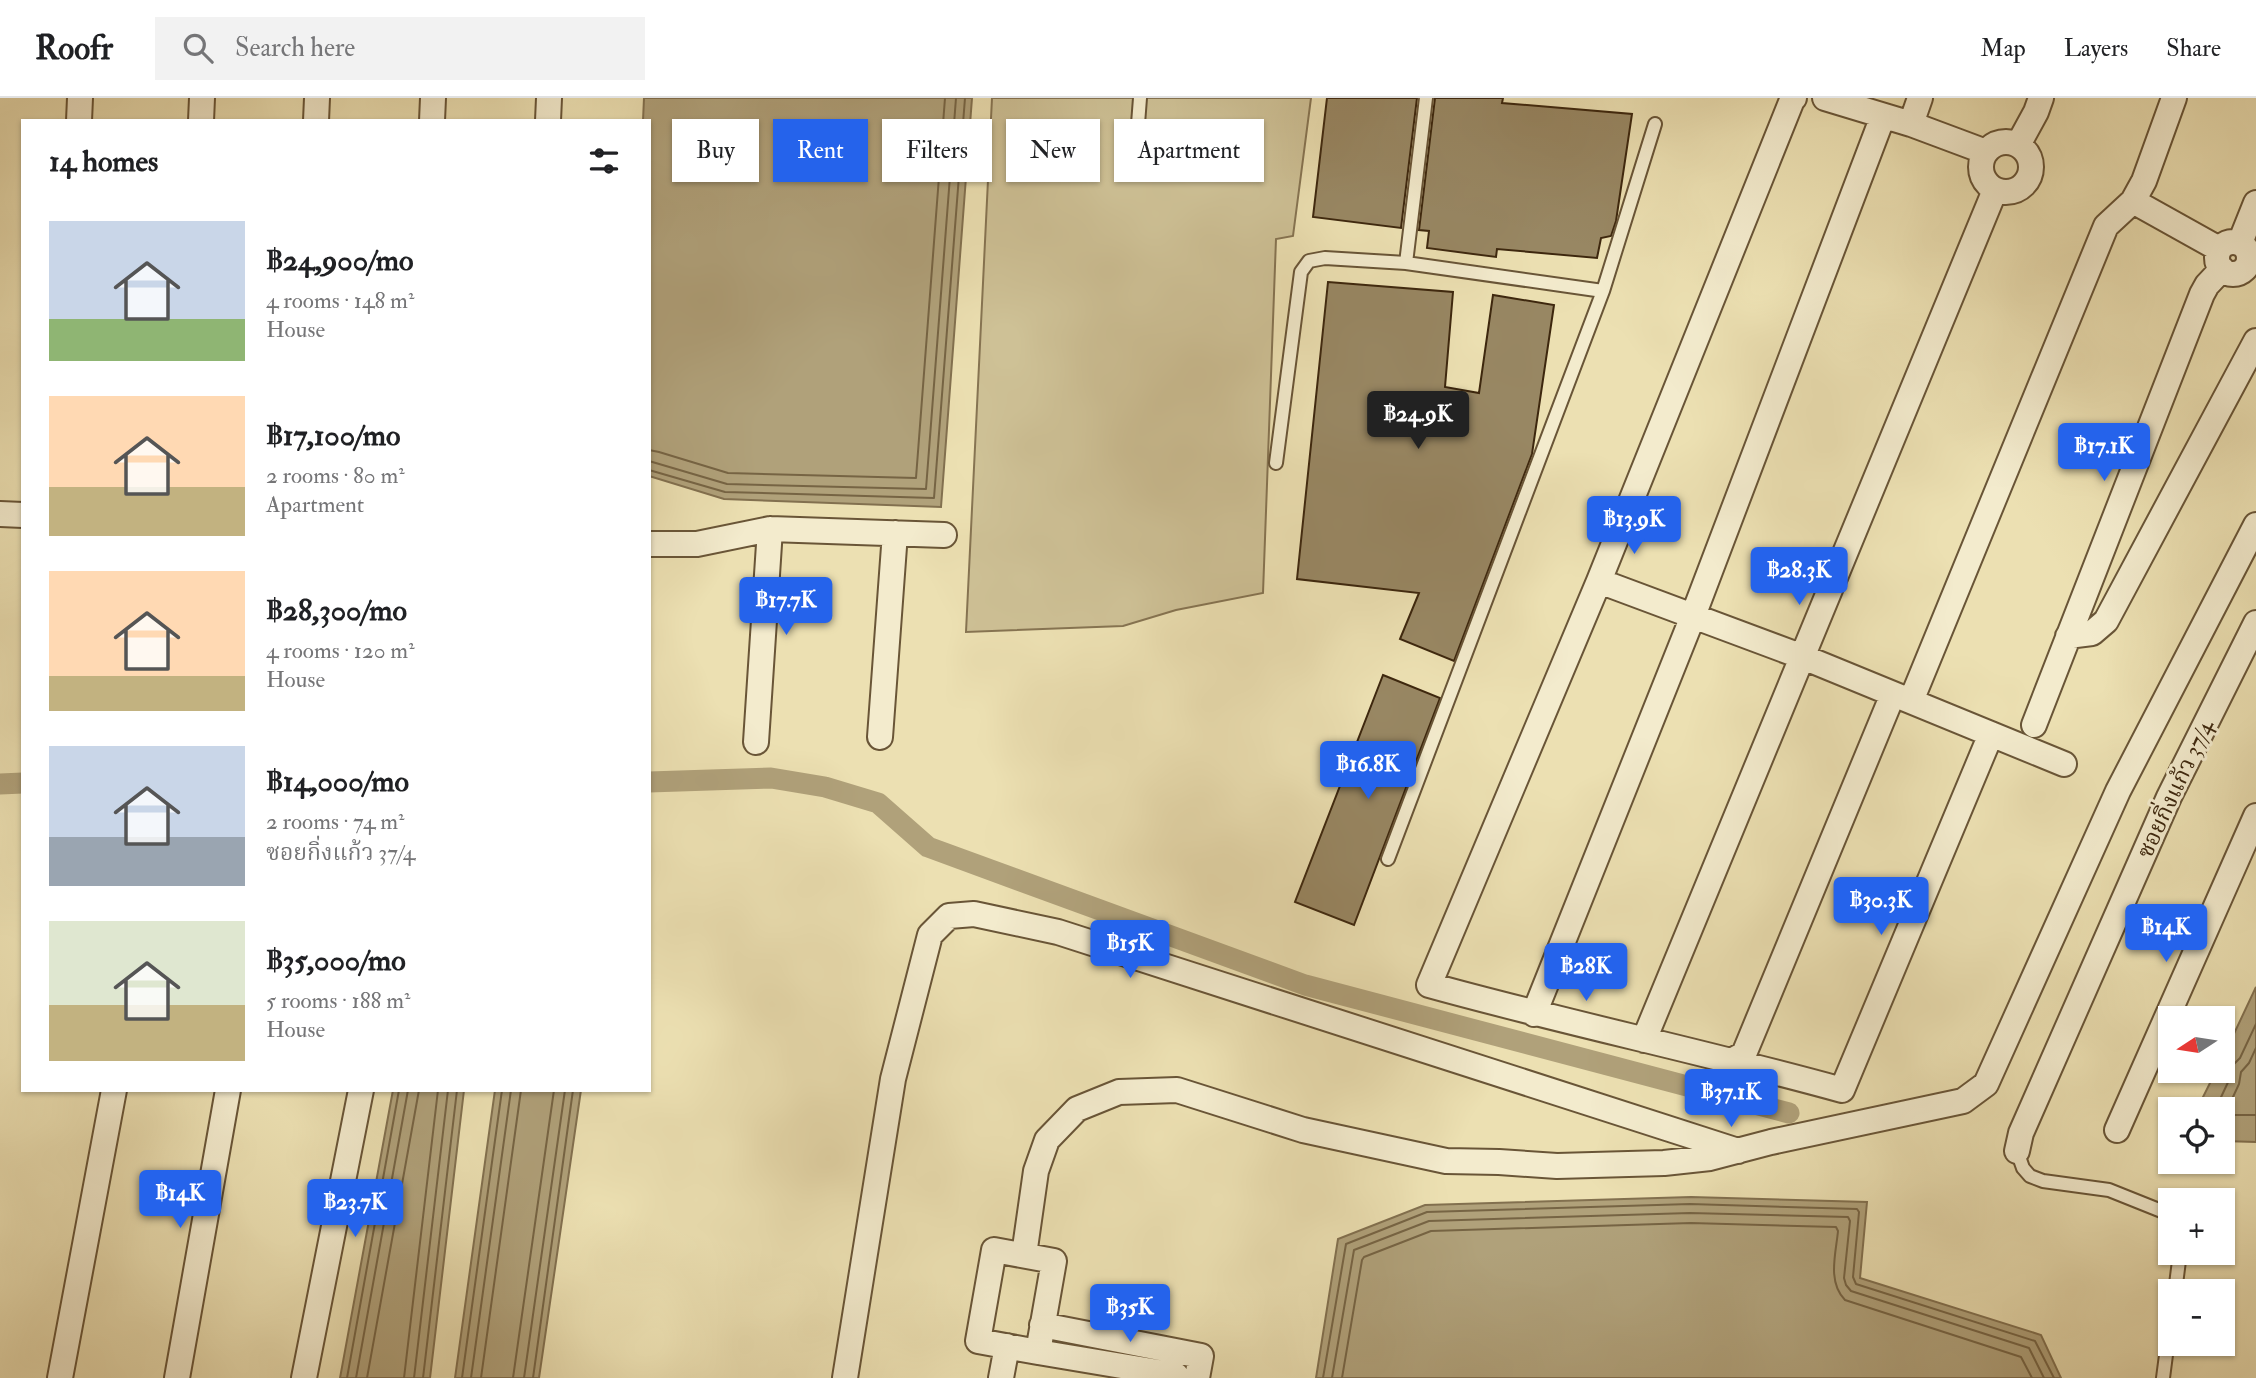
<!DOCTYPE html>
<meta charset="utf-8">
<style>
:root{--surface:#fff;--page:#f2f2f2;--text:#202124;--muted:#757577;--line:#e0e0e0;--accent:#2563eb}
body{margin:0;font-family:"IM FELL Double Pica","Noto Serif Thai",serif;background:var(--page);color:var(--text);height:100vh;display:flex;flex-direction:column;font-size:26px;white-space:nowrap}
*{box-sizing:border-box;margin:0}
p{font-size:23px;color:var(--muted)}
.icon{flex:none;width:38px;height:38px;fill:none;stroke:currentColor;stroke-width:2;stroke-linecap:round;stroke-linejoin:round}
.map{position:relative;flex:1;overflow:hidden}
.sheet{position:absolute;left:21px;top:21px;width:630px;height:973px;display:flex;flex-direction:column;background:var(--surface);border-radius:0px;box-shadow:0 2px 5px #0004}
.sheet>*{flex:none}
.banner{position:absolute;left:672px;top:21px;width:665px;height:63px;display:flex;gap:14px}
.needle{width:46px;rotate:258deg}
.buttons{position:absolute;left:2158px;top:908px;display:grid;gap:14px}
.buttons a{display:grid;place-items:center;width:77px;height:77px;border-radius:0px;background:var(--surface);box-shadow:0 2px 5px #0004;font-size:35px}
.price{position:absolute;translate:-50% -60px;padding:0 16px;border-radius:7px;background:var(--accent);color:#fff;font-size:23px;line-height:46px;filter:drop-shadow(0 2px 4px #0008)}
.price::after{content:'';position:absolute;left:50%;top:42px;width:21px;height:16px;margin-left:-10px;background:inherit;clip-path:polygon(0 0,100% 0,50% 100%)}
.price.active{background:#222;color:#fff}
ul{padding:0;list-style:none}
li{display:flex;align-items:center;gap:21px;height:175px;padding:0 28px}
li span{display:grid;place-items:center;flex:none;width:196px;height:140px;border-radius:0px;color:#555}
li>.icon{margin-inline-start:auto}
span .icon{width:84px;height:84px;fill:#fffc;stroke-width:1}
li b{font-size:30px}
h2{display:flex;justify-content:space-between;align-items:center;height:84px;padding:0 28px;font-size:30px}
.pill{padding:0 24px;border-radius:0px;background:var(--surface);box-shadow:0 2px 5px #0004;font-size:24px;line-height:63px}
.pill.active{background:var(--accent);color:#fff}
header{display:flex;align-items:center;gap:42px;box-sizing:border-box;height:98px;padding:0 35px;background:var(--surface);border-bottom:2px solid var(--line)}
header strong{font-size:33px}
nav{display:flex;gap:38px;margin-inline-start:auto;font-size:24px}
.search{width:490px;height:63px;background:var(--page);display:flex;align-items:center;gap:18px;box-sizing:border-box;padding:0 24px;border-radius:0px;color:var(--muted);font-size:26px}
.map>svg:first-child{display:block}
.green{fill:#cec196;stroke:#867452;stroke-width:2}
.water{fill:#b0a17a;stroke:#82704f;stroke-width:2}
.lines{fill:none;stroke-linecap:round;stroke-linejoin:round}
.shore{stroke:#766444;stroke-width:2}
.canal{stroke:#b0a17a;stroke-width:21}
.building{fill:#988763;stroke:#3d270e;stroke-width:2}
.service-casing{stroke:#695537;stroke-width:16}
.minor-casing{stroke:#695537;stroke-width:28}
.service{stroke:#f3ebcd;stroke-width:12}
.minor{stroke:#f3ebcd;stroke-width:24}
.labels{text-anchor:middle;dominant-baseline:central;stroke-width:6;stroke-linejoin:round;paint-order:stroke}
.street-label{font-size:23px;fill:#3d270e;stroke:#f3ebcd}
</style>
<header>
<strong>Roofr</strong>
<div class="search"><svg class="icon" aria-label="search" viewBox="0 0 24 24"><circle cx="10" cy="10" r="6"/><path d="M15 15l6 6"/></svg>Search here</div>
<nav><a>Map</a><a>Layers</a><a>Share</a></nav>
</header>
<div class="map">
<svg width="2256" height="1280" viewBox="0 0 2256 1280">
<rect width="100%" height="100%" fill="#ece0b2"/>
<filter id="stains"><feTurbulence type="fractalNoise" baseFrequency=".00286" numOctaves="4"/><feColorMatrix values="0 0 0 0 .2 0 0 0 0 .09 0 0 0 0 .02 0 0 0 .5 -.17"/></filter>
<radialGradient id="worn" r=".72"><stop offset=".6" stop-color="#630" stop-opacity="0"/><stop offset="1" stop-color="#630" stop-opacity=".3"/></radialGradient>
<path class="green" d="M992,0H1311L1293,138L1276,141L1263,495L1176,512L1123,528L966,534Z"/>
<path class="water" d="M644,0H972L941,409L724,401L649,378V23H643Z
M2256,889V1044L2223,1043L2222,1012L2197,1011L2216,973H2222L2223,959Z
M393,992H464L430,1280H340Z
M495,992H581L539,1280H455Z
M1691,1099L1867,1104L1860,1180L2041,1237L2061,1280H1316L1338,1141L1425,1107Z"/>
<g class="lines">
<path class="shore" d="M649,352L659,354L728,375L916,380L945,0
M649,363L727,386L926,391L956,0
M649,372L725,394L934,400L965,0
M2256,950L2249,965L2241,974L2239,986L2226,1014L2229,1017H2256
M2215,1012L2230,980L2231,969L2240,960L2256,926
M347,1280L399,992
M356,1280L408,992
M367,1280L419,992
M404,1280L438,992
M414,1280L448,992
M423,1280L457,992
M462,1280L502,992
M471,1280L511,992
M481,1280L521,992
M513,1280L554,992
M524,1280L565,992
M533,1280L573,992
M1323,1280L1346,1146L1427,1114L1690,1106L1857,1111L1859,1114L1853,1179L1856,1186L2035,1243L2054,1280
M1332,1280L1354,1152L1429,1123L1690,1115L1848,1119L1850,1123L1844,1180L1846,1187L1851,1193L2029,1250L2044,1280
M1342,1280L1362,1162L1364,1159L1431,1133L1691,1125L1836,1129L1838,1133C1836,1155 1827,1184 1845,1202L2021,1259L2032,1280"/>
<path class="canal" d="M649,684L771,680L825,689L878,705L928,749L1305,887L1789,1015
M0,686L23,685"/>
</g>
<path class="building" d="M1327,0H1417L1401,130L1313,119Z
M1435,0H1503L1502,5L1632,16L1616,123L1611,138L1601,140L1597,160L1497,151L1496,159L1427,150L1429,133L1419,132Z
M1328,184L1453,194L1445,289L1479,295L1493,197L1554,207L1532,356L1454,563L1400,541L1419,495L1297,481Z
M1383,577L1440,600L1354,827L1295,804Z"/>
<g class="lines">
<defs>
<path id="service" d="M1138,26L1140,0
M1406,165L1426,0
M1276,365L1301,174L1309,163L1325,160L1406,165L1603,193
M1388,761L1603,193L1655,26
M2017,1053L2023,1070L2030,1078L2043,1083L2109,1092L2164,1114L2170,1118
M2175,1194L2180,1155
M2163,1280L2170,1226"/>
<path id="minor" d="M1794,0L1792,2L1599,483L1429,887C1566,925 1705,954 1842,992L1991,636
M1825,0L1911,26L1986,54
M79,23L80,0
M201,23L202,0
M316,23L317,0
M432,23L433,0
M548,23L549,0
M1911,26L1920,0
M1981 69a25 25 0 1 1 50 0a25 25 0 1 1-50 0Z
M2018,47L2036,14L2041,0
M2133,103L2219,151
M2217 160a16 16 0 1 1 32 0a16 16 0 1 1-32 0Z
M2240,145L2256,105
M0,416L23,417
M649,446H697L770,431L944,437
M1599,483L1803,559L2064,666
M2068,538L2092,535L2106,523L2256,243
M1911,603L2106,128L2133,103L2144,83L2174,0
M2034,627L2202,196L2207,187L2222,171
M880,639L895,435
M756,644L770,431
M1534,916L1693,518L1883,18
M1644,942L1995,92
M1733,962L1744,956L1893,596
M2117,1032L2256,718
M2017,1053L2021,1035L2169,699L2256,525
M994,1152L1054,1163L1038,1254L978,1243Z
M1024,1157L1036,1073L1047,1042L1077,1011L1119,994L1177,992L1303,1032L1446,1063L1499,1064L1557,1068L1664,1065L1710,1060L1771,1044L1963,1003L1986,986L2118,693L2256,427
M1042,1227L1201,1258L1197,1280
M1038,1254L1176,1277L1175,1280
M60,1280L114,992
M177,1280L228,992
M304,1280L361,992
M845,1280L893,981L930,837L949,818L974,816L1058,834L1738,1053
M1001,1280L1007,1248"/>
</defs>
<use href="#service" class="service-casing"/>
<use href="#minor" class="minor-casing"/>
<use href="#service" class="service"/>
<use href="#minor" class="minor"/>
</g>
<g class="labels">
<g class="street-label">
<text transform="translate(2175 691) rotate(-65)">ซอยกิ่งแก้ว 37/4</text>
</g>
</g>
<rect width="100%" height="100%" filter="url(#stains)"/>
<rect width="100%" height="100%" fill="url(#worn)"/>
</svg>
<div class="buttons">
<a><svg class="needle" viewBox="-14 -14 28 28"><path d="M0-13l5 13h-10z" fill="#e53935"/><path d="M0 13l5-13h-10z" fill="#757577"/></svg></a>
<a><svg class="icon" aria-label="locate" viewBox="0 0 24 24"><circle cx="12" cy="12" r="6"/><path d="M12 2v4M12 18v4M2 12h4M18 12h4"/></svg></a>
<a>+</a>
<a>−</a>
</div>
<b class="price active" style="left:1418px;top:353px">฿24.9K</b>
<b class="price" style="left:2104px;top:385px">฿17.1K</b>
<b class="price" style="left:1634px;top:458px">฿13.9K</b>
<b class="price" style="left:1799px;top:509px">฿28.3K</b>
<b class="price" style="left:786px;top:539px">฿17.7K</b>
<b class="price" style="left:1368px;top:703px">฿16.8K</b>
<b class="price" style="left:1881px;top:839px">฿30.3K</b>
<b class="price" style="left:2166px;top:866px">฿14K</b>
<b class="price" style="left:1130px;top:882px">฿15K</b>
<b class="price" style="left:1586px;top:905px">฿28K</b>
<b class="price" style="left:1731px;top:1031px">฿37.1K</b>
<b class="price" style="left:180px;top:1132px">฿14K</b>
<b class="price" style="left:355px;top:1141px">฿23.7K</b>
<b class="price" style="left:1130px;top:1246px">฿35K</b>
<div class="banner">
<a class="pill">Buy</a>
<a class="pill active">Rent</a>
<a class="pill">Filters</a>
<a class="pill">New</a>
<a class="pill">Apartment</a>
</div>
<section class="sheet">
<h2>14 homes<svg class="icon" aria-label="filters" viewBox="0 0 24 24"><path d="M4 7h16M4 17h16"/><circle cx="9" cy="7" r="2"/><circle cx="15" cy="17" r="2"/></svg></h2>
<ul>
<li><span style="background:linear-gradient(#c9d6e8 70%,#8fb573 0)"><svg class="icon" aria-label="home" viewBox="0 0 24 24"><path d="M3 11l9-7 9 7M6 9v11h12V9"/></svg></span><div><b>฿24,900/mo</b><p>4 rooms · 148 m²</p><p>House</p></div></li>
<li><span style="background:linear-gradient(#ffd9b3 65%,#c2b280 0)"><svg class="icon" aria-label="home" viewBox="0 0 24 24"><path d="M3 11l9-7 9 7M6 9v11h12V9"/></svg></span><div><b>฿17,100/mo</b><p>2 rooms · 80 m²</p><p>Apartment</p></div></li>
<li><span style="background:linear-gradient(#ffd9b3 75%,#c2b280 0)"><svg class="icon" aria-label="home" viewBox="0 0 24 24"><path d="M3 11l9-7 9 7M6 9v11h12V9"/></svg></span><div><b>฿28,300/mo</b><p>4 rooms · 120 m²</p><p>House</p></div></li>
<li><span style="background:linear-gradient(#c9d6e8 65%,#9aa5b1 0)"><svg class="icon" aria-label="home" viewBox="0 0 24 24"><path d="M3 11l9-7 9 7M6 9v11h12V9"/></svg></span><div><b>฿14,000/mo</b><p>2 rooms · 74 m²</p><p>ซอยกิ่งแก้ว 37/4</p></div></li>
<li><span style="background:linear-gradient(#dfe7d0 60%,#c2b280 0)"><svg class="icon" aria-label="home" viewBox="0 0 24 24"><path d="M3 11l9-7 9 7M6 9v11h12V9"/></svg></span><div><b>฿35,000/mo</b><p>5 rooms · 188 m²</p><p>House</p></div></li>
</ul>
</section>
</div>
